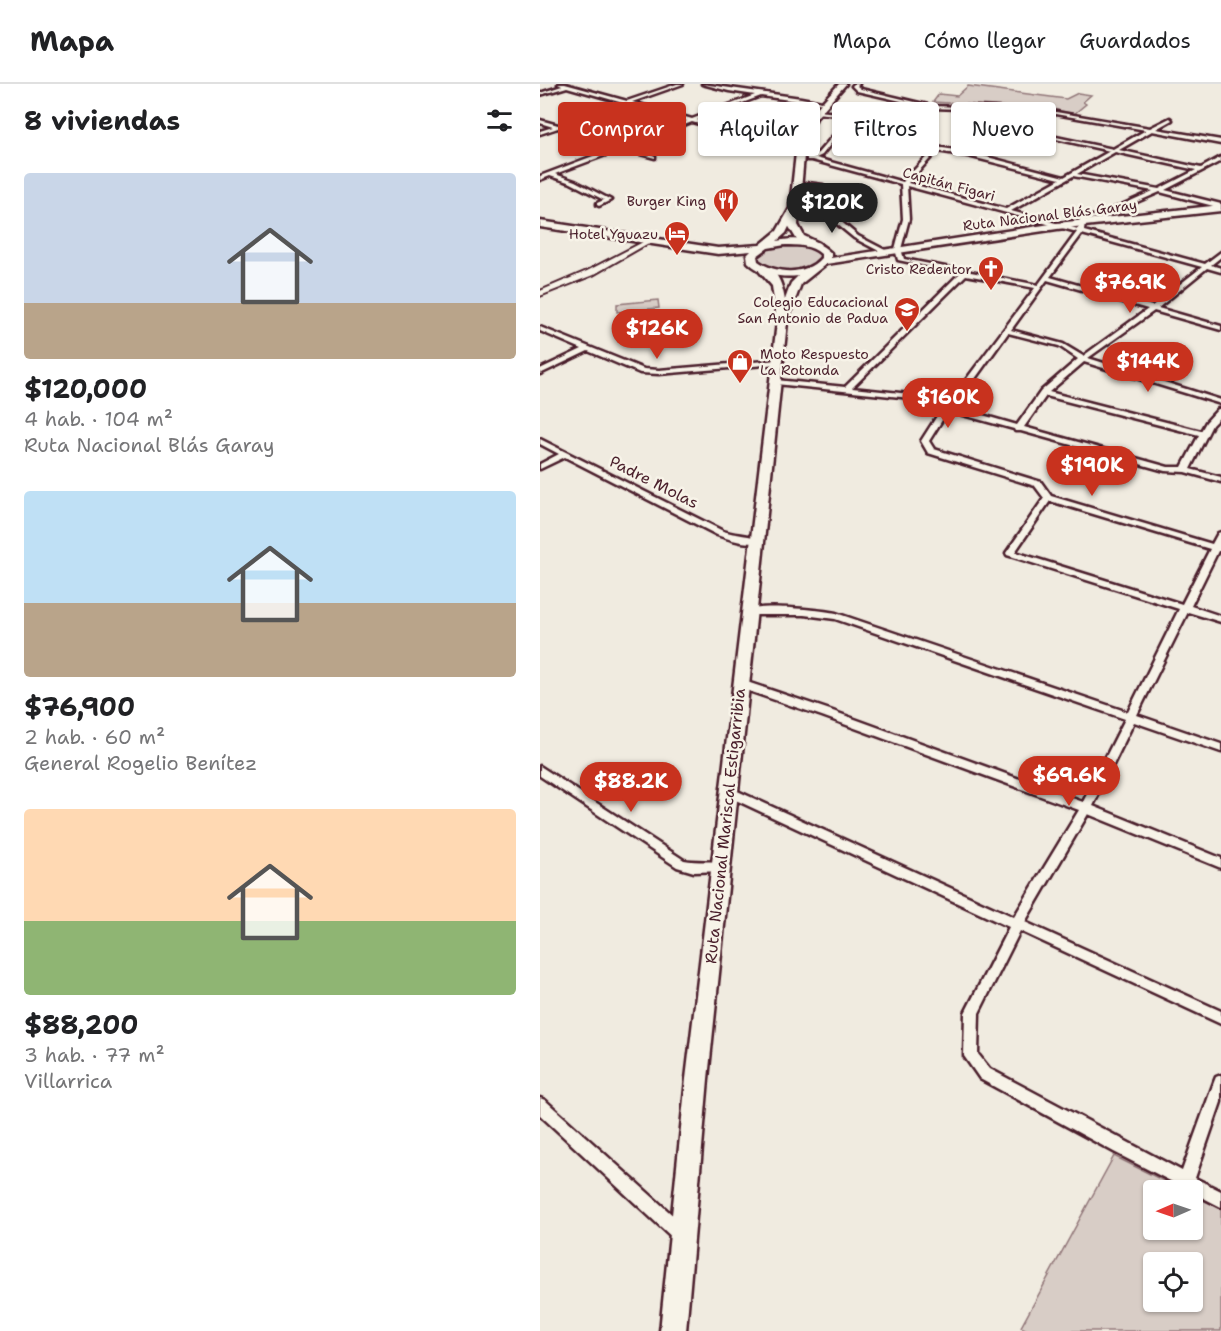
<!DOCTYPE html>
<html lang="es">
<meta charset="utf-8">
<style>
:root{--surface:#fff;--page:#f2f2f2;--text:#202124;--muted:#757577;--line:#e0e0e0;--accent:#c8321e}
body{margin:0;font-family:"Shantell Sans",sans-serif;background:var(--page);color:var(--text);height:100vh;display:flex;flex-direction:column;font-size:22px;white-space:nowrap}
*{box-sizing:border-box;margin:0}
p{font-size:20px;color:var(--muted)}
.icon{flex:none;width:33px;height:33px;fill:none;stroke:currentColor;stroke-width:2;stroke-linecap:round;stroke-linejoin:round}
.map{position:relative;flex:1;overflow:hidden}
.details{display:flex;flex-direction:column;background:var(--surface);width:540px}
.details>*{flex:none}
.top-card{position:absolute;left:18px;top:18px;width:570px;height:54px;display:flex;gap:12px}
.needle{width:39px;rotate:268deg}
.buttons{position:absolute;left:603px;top:1096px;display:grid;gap:12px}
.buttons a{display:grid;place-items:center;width:60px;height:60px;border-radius:6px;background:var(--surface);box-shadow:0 2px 4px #0004;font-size:30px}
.price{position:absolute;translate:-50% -51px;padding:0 14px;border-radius:21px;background:var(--accent);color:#fff;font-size:20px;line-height:39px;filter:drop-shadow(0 2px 3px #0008)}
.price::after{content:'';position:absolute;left:50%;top:36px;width:18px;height:14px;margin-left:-9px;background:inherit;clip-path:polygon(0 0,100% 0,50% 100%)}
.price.selected{background:#222;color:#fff}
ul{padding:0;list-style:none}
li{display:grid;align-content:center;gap:12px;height:318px;padding:0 24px}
li span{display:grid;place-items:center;height:186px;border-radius:6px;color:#555}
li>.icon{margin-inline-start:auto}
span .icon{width:108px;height:108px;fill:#fffc;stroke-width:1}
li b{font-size:26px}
h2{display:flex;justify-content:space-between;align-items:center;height:72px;padding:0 24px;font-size:26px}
.pill{padding:0 21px;border-radius:6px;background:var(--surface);box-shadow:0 2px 4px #0004;font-size:21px;line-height:54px}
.pill.selected{background:var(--accent);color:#fff}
header{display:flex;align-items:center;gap:36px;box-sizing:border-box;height:84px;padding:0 30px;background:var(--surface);border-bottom:2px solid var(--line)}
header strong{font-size:28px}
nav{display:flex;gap:33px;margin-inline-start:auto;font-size:21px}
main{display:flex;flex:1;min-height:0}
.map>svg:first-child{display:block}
.green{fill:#d8cdc6;stroke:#917678;stroke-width:1.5;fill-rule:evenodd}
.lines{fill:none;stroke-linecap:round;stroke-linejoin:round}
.minor-casing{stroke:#4a1f2b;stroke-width:5}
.tertiary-casing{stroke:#4a1f2b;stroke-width:4}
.primary-casing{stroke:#4a1f2b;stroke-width:5}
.trunk-casing{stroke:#4a1f2b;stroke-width:5}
.minor{fill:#f7f3e8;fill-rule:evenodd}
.tertiary{fill:#f7f3e8;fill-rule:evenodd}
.primary{fill:#f7f3e8;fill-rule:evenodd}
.trunk{fill:#f7f3e8;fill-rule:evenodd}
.labels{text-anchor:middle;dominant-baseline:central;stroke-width:5;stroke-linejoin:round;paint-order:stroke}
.far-street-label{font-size:14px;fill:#4a1f2b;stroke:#f7f3e8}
.far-poi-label{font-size:14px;fill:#4a1f2b;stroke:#f7f3e8;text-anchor:end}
.street-label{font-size:16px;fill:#4a1f2b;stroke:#f7f3e8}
</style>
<header>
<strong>Mapa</strong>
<nav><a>Mapa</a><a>Cómo llegar</a><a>Guardados</a></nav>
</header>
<main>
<section class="details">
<h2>8 viviendas<svg class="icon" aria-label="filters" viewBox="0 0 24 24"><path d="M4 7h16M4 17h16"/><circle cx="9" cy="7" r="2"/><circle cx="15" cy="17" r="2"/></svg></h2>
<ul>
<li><span style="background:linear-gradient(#c9d6e8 70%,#b9a48a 0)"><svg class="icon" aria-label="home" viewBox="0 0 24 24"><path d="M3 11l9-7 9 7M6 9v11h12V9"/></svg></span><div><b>$120,000</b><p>4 hab. · 104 m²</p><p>Ruta Nacional Blás Garay</p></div></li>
<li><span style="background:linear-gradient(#bfe0f5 60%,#b9a48a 0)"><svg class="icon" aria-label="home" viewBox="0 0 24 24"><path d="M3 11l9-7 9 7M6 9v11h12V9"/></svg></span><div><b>$76,900</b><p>2 hab. · 60 m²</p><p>General Rogelio Benítez</p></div></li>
<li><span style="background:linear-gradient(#ffd9b3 60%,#8fb573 0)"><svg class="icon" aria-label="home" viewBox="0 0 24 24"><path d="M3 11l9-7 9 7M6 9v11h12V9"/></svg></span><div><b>$88,200</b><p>3 hab. · 77 m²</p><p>Villarrica</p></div></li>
</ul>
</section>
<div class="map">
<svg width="681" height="1247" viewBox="0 0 681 1247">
<rect width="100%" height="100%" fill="#f0ebe0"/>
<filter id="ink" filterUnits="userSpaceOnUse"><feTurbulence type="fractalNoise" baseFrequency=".0167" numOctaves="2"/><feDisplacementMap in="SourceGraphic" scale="12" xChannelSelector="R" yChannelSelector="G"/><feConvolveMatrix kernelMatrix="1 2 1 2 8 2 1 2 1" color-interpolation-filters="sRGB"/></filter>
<g filter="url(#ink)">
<path class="green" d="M428,2L526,15L538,9L551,11L543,18L546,20L534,30L517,26L393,18L399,10L417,12Z
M266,160L280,167L282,172C273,194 234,186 218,178L216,173C225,157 251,161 266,160Z
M118,216L119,224L77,228V220Z
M574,1072L644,1107H614V1146H652L653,1111L681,1125V1247H489L481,1243ZM614,1179H652V1218H614Z"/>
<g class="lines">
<defs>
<path id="minor" d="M18,0H25L87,17L137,0H143L92,18L152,35L215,11L189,7L162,0L261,14L287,19L285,20L262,17L243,39L237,57L264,50L266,51L234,61L152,38L87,63L115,72V74L82,65L15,90L35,97L71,116L59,122L57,121V119L64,116L31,99L10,92L0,96V92L77,63L18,44L0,50V47L13,43L0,39V36L18,41L83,19L27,3L0,11V9L22,2ZM221,12L257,17L239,39L232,57L157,36ZM88,20L147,37L82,61L23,43Z
M314,0H319L317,2L321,5L392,22L504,26L610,44L630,34L632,36L616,45L681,56V60L612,47L579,66L661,84L681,73V77L625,106L681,120V124L620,108L562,133L545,136L544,147L665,180L681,168V173L671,181L681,184V188L667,184L618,224L681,242V246L614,227L548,274L681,316V320L544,278L509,308L661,347L666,338L678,325H681V332L672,341L650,385L681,393V398L645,388L625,387L481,347H475L474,345L412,328L409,325L389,357L394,365L501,398L511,412L672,460L678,449L681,448V467H678L651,522L681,532V538L648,528L597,631L681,660V668L594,638L553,722L681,774V784L548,730L485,838L681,927V940L480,847L439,929L438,970L450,985L642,1087L674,998L676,993L681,991V1018L655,1094L681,1107V1123L574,1068L440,995L424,972L425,929L469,843L185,711L183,708L185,705H193L474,833L539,726L282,632L197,603L196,600L201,596L290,626L543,718L585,635L295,535L264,531H210L205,528C217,519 279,526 296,529L588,628L639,525L467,471L466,469L504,414L495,402L388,369L381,357L404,321L380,315L236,300L232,298L236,296L305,303L420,189L358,176L355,165L363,135L361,100L272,76H267V74L258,72V70L271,72L278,69L300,44L302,45L300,48L428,68L524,93L570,67L516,55V53L573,65L606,46L504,28L392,24L317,7L312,2ZM298,51L393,66L363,98L276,74L282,71ZM397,67L428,72L520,95L466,125L368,99ZM575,68L656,86L619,105L537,90ZM533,92L613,107L559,131L540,134L538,145L471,127ZM367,102L537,148L498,201L364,175L361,165L369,135ZM542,150L662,183L612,222L510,193ZM426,191L495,204L413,313L407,317L380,311L312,304ZM507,196L608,225L543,272L523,260L471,246ZM468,249L519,262L538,275L501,307L477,341L418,324L413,320L419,317ZM506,312L659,351L642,383H628L484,343ZM510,417L670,465L642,520L475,468Z
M312,25L368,33L370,34L365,46L363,47L303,39L305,37L361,44L365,35L314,27Z
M277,27L310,30L312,31L310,32L275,29Z
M268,99L283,101L291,129L318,152L345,166V168H341L314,154L286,131L279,103H269L257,107L254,105Z
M0,243L104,285L119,286L238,276L242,278L238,280L119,290L100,289L48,267L0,290V285L42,265L0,247Z
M0,355L183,447C195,451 212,451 221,456C210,463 189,455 177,451L25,373L0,385V380L19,370L0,360Z
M0,682L144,776C157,779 172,776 184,779L186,783L184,787L154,788L137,783L0,692Z
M0,1014L5,1016L147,1144L149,1150L147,1156L141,1158L135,1156L0,1031Z"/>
<path id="tertiary" d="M107,156L112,157L53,191L0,212V207L47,187Z"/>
<path id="primary" d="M299,0H306L276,34L265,60L258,141L264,152L279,159L281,161L276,164L257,156L248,141L257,60L270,31Z
M219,183C244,180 246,221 247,238L168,995L146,1247H120L146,995L237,238L232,202L219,187Z"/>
<path id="trunk" d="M681,121V127L517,145L286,180L261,200L247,238L242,241L237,238L251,199L258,192C240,194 221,191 208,178L207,171L211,167L178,170L0,143V137L178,164L220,161L237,147L249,126L253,123L257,126L246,149L237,157C255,153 278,155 291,169V174L517,139ZM245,161C258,161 271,161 281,170V174C265,192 236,190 218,177L217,172L228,164Z"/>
</defs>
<use href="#minor" class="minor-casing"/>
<use href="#tertiary" class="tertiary-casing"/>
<use href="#primary" class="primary-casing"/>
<use href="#trunk" class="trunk-casing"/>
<use href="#minor" class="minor"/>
<use href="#tertiary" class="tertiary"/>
<use href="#primary" class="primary"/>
<use href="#trunk" class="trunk"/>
</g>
</g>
<defs>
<symbol id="restaurant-pin" viewBox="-11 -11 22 30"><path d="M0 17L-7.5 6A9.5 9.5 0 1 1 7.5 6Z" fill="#c8321e" stroke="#f7f3e8"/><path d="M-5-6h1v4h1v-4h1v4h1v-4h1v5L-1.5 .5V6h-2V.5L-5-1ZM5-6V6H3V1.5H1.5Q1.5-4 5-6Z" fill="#fff"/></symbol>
<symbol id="hotel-pin" viewBox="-11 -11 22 30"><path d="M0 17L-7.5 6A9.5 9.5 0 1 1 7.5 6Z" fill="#c8321e" stroke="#f7f3e8"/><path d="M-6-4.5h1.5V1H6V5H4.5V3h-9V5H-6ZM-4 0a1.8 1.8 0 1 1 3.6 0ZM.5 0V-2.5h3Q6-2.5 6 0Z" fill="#fff"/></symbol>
<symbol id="church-pin" viewBox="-11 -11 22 30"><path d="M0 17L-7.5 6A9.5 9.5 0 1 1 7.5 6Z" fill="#c8321e" stroke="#f7f3e8"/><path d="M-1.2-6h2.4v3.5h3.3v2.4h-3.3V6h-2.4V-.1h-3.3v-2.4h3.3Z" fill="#fff"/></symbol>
<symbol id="school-pin" viewBox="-11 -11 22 30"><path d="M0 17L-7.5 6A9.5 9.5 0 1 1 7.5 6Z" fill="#c8321e" stroke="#f7f3e8"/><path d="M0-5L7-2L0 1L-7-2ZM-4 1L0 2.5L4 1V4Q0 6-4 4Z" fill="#fff"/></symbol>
<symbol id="shop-pin" viewBox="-11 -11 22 30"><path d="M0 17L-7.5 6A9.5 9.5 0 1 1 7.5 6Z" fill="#c8321e" stroke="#f7f3e8"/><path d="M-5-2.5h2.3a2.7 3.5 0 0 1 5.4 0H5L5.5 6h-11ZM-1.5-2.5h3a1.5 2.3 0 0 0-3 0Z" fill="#fff"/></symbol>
</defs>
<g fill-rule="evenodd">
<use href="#restaurant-pin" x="171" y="102" width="30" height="40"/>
<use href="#hotel-pin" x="122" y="135" width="30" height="40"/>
<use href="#church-pin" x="436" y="170" width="30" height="40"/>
<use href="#school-pin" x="352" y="211" width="30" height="40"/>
<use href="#shop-pin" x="185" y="263" width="30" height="40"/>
</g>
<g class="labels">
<g class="far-street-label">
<text transform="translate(409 100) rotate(15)">Capitán Figari</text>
<text transform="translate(510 131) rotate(-7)">Ruta Nacional Blás Garay</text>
</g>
<g class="far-poi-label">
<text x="166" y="117">Burger King</text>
<text x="118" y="150">Hotel Yguazu</text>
<text x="432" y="185">Cristo Redentor</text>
<text x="348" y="218">Colegio Educacional<tspan x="348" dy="16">San Antonio de Padua</tspan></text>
<text x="220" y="270" text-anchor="start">Moto Respuesto<tspan x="220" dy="16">La Rotonda</tspan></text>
</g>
<g class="street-label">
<text transform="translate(114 398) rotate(27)">Padre Molas</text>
<text transform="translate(185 742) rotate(-84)">Ruta Nacional Mariscal Estigarribia</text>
</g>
</g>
</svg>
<div class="buttons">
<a><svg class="needle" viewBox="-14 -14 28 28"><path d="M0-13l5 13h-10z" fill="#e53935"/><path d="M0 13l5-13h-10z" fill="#757577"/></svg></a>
<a><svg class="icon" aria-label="locate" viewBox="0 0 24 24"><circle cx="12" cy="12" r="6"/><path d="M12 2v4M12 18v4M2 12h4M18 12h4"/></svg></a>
</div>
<b class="price selected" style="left:292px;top:150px">$120K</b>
<b class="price" style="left:590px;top:230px">$76.9K</b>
<b class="price" style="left:117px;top:276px">$126K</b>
<b class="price" style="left:608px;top:309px">$144K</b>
<b class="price" style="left:408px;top:345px">$160K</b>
<b class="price" style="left:552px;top:413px">$190K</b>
<b class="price" style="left:529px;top:723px">$69.6K</b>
<b class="price" style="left:91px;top:729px">$88.2K</b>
<div class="top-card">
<a class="pill selected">Comprar</a>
<a class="pill">Alquilar</a>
<a class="pill">Filtros</a>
<a class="pill">Nuevo</a>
</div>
</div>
</main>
